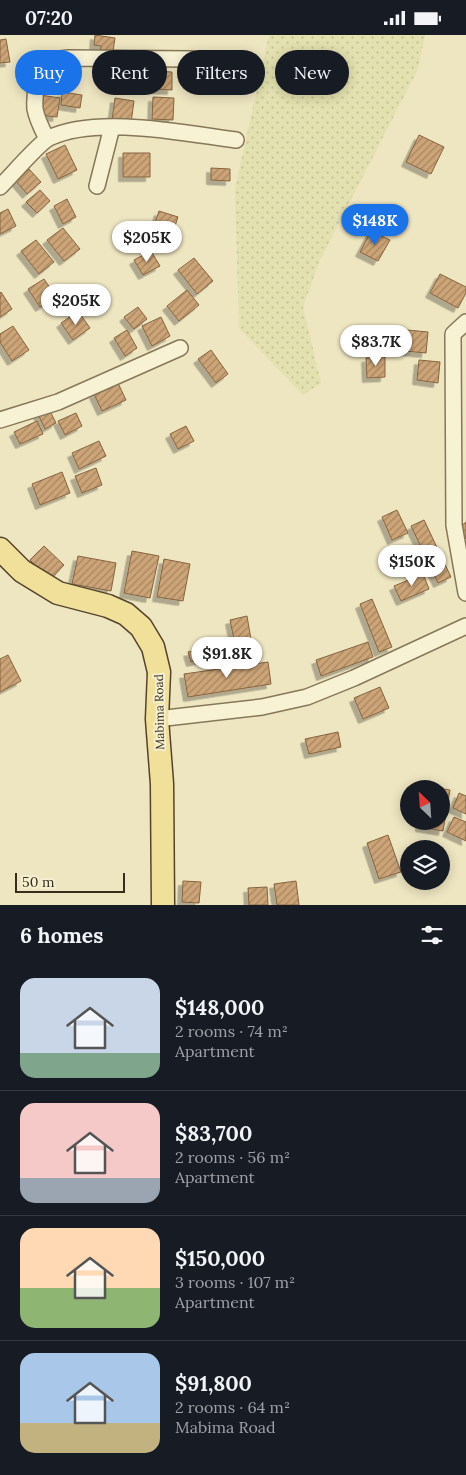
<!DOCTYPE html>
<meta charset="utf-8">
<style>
:root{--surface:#171b24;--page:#20242c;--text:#f1f3f6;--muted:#9ea1a6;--line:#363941;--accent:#1a73e8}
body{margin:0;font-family:Lora,serif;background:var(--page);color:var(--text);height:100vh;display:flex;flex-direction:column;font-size:19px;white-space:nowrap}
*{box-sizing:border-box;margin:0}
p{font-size:16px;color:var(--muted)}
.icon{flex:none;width:28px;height:28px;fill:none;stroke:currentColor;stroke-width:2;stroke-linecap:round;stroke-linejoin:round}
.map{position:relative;height:870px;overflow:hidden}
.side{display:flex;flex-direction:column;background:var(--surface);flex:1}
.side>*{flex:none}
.hud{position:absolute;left:15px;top:15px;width:436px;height:45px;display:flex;gap:10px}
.needle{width:32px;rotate:335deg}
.fabs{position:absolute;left:400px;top:745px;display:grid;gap:10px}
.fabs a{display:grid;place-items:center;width:50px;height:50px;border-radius:50%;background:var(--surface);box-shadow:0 2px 12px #0003;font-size:25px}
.scale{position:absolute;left:15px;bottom:12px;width:110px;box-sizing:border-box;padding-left:5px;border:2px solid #372d1d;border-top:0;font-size:14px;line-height:18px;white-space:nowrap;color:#372d1d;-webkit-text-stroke:4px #f5efd1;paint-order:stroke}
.price{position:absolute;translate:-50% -42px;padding:0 11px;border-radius:18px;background:#fff;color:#222;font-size:16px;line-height:32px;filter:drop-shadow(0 1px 2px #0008)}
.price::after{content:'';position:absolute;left:50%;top:30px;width:15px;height:11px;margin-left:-8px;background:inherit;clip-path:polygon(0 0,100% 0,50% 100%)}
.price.current{background:var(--accent);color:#fff}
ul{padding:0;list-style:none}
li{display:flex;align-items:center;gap:15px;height:125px;padding:0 20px}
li+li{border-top:1px solid var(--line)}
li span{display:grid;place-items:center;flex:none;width:140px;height:100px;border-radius:15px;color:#555}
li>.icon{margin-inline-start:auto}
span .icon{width:60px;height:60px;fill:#fffc;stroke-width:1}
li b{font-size:21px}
h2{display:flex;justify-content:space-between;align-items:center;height:60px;padding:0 20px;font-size:21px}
.chip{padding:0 18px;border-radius:22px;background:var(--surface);box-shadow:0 2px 12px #0003;font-size:18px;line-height:45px}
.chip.current{background:var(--accent);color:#fff}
.status{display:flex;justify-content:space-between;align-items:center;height:35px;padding:0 25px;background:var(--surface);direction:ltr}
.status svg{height:14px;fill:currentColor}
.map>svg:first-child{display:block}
.farmland{fill:url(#farmland-dots)}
.building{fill:url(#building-hatch);stroke:#86633f;filter:url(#shadow)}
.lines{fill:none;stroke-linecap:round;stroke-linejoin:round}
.street-casing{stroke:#877759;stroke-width:18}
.primary-casing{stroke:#55442d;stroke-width:25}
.street{stroke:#f8f2d5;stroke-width:15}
.primary{stroke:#f1e099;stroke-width:22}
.labels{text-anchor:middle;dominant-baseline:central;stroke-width:4;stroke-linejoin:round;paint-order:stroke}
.street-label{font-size:12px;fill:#372d1d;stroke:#f5efd1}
</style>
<div class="status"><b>07:20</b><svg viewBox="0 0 49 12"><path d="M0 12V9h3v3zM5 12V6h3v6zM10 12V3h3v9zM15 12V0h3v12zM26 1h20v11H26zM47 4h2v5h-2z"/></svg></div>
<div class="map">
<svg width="466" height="870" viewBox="0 0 466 870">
<defs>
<pattern id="farmland-dots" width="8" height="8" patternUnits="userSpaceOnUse" patternTransform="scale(1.25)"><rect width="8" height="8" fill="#e3e1af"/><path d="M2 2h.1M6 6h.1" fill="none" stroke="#c3c196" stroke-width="1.8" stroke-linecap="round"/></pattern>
<pattern id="building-hatch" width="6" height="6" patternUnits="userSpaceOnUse" patternTransform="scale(1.25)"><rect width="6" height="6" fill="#cca477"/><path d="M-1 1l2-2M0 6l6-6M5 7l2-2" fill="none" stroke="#a68661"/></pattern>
<filter id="shadow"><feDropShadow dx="-4.5" dy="4.5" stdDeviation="0" flood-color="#0004"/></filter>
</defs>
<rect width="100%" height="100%" fill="#eee5c1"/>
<path class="farmland" d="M269,0H425L418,34L319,227L303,272L321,348L303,360L239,293L235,154Z"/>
<path class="building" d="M95,0L115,3L112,23L100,21L101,11L94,10Z
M6,4L10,27L0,28V5Z
M43,35L63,38L61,53L41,50Z
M154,36L172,37V55L153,54Z
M62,57L82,60L80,73L61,70Z
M40,60L60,63L57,82L38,80Z
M153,62L174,63L173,85L152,84Z
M115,63L134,66L131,88L112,85Z
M419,100L444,112L431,139L406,127Z
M65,110L77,135L58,144L46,119Z
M123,118H150V142H123Z
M211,133L230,134V146L211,145Z
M29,134L41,147L27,159L16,146Z
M40,155L50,166L37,178L26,167Z
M67,164L76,182L63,189L54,171Z
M8,174L16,191L0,199V178Z
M159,176L178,182L171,203L152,197Z
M63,193L80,214L64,226L47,205Z
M371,196L390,205L378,226L360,217Z
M36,205L54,227L39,239L21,216Z
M151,216L160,231L143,240L134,225Z
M194,223L213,246L197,259L178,235Z
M440,239L466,252V258L458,273L430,258Z
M44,244L56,262L40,272L28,254Z
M187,255L199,270L179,286L167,271Z
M1,257L12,274L0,282V258Z
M138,272L147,284L134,294L124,282Z
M78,276L90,293L73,305L61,288Z
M161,282L170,301L152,311L142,291Z
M13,291L29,315L12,326L0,307V299Z
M127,295L137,313L125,321L114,303Z
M407,295L428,297L426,318L405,316Z
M211,315L228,339L216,348L198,324Z
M385,322V342L367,343L366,323Z
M419,325L440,327L438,348L417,345Z
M118,348L126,365L102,376L94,359Z
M49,374L56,388L45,394L38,379Z
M76,378L82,391L65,400L58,386Z
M37,386L43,399L20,409L14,397Z
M186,391L194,406L178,414L170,399Z
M99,406L106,421L79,434L72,418Z
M96,433L102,450L82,458L75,441Z
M62,437L70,458L40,470L32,449Z
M397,475L408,498L392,505L382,482Z
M424,485L451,542L438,548L411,491Z
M466,487V504L458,494Z
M44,511L64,530L50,545L30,525Z
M132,516L159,521L150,563L124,558Z
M78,521L116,528L111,556L72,549Z
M164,524L190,529L183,566L157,562Z
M423,539L429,554L401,566L394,551Z
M372,564L392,612L379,617L360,569Z
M247,581L253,616L237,619L230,585Z
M368,607L373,622L321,641L316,625Z
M212,612L215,622L191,627L188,617Z
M8,620L21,646L0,657V624Z
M268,627L271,649L188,662L184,639Z
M380,652L389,673L363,684L354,663Z
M338,697L341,712L309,719L305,704Z
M426,751L450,755L443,796L420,792V786H441V754H426Z
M459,758L466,761V779L453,773Z
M454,782L466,787V806L447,797Z
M388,800L401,837L379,844L367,808Z
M183,846L201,847L199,868L182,867Z
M296,846L299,870H277L274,849Z
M267,852L268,870H249L248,853Z"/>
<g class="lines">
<defs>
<path id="street" d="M47,104C42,94 37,85 35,74C34,61 37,32 50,26C55,24 63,24 69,23L192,24
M97,151L112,92
M0,152C10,142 39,108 49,103C97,80 183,98 236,105
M466,287L453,299L454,490L466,558
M0,385L58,367L180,313
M157,684L262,672L307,662L354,643L466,591"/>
<path id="primary" d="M0,514L22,536L58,558L108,571L126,579L141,592L153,612L159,637L157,684L162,749L163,870"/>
</defs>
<use href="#street" class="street-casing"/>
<use href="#primary" class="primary-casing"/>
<use href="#street" class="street"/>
<use href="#primary" class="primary"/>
</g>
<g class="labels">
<g class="street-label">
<text transform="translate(159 677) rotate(-91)">Mabima Road</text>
</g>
</g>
</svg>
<div class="fabs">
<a><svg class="needle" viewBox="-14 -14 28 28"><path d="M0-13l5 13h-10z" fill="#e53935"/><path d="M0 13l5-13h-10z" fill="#9ea1a6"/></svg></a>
<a><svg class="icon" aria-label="layers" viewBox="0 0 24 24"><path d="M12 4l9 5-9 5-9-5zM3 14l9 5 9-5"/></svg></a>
</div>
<div class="scale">50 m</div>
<b class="price current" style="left:375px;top:211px">$148K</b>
<b class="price" style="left:147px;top:228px">$205K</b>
<b class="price" style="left:76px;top:291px">$205K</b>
<b class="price" style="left:376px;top:332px">$83.7K</b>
<b class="price" style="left:412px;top:552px">$150K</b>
<b class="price" style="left:227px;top:644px">$91.8K</b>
<div class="hud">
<a class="chip current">Buy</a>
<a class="chip">Rent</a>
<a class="chip">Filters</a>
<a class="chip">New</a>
</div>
</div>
<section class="side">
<h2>6 homes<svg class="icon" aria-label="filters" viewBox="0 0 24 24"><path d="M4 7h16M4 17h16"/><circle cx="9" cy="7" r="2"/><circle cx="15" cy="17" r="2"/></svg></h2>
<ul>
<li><span style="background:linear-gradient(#c9d6e8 75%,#7fa58c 0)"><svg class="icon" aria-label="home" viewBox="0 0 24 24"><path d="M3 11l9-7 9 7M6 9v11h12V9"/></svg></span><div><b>$148,000</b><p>2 rooms · 74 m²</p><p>Apartment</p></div></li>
<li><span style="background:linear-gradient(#f6c9c9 75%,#9aa5b1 0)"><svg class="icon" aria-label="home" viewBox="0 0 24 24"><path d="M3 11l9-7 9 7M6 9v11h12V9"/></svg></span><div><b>$83,700</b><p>2 rooms · 56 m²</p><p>Apartment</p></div></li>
<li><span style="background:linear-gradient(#ffd9b3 60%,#8fb573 0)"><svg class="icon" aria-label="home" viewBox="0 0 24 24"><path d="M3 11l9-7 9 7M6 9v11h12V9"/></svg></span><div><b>$150,000</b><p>3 rooms · 107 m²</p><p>Apartment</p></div></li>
<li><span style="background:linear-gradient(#a9c7e8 70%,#c2b280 0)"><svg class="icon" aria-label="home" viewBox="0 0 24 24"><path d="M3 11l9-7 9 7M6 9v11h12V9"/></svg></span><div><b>$91,800</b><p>2 rooms · 64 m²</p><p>Mabima Road</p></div></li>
</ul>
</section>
